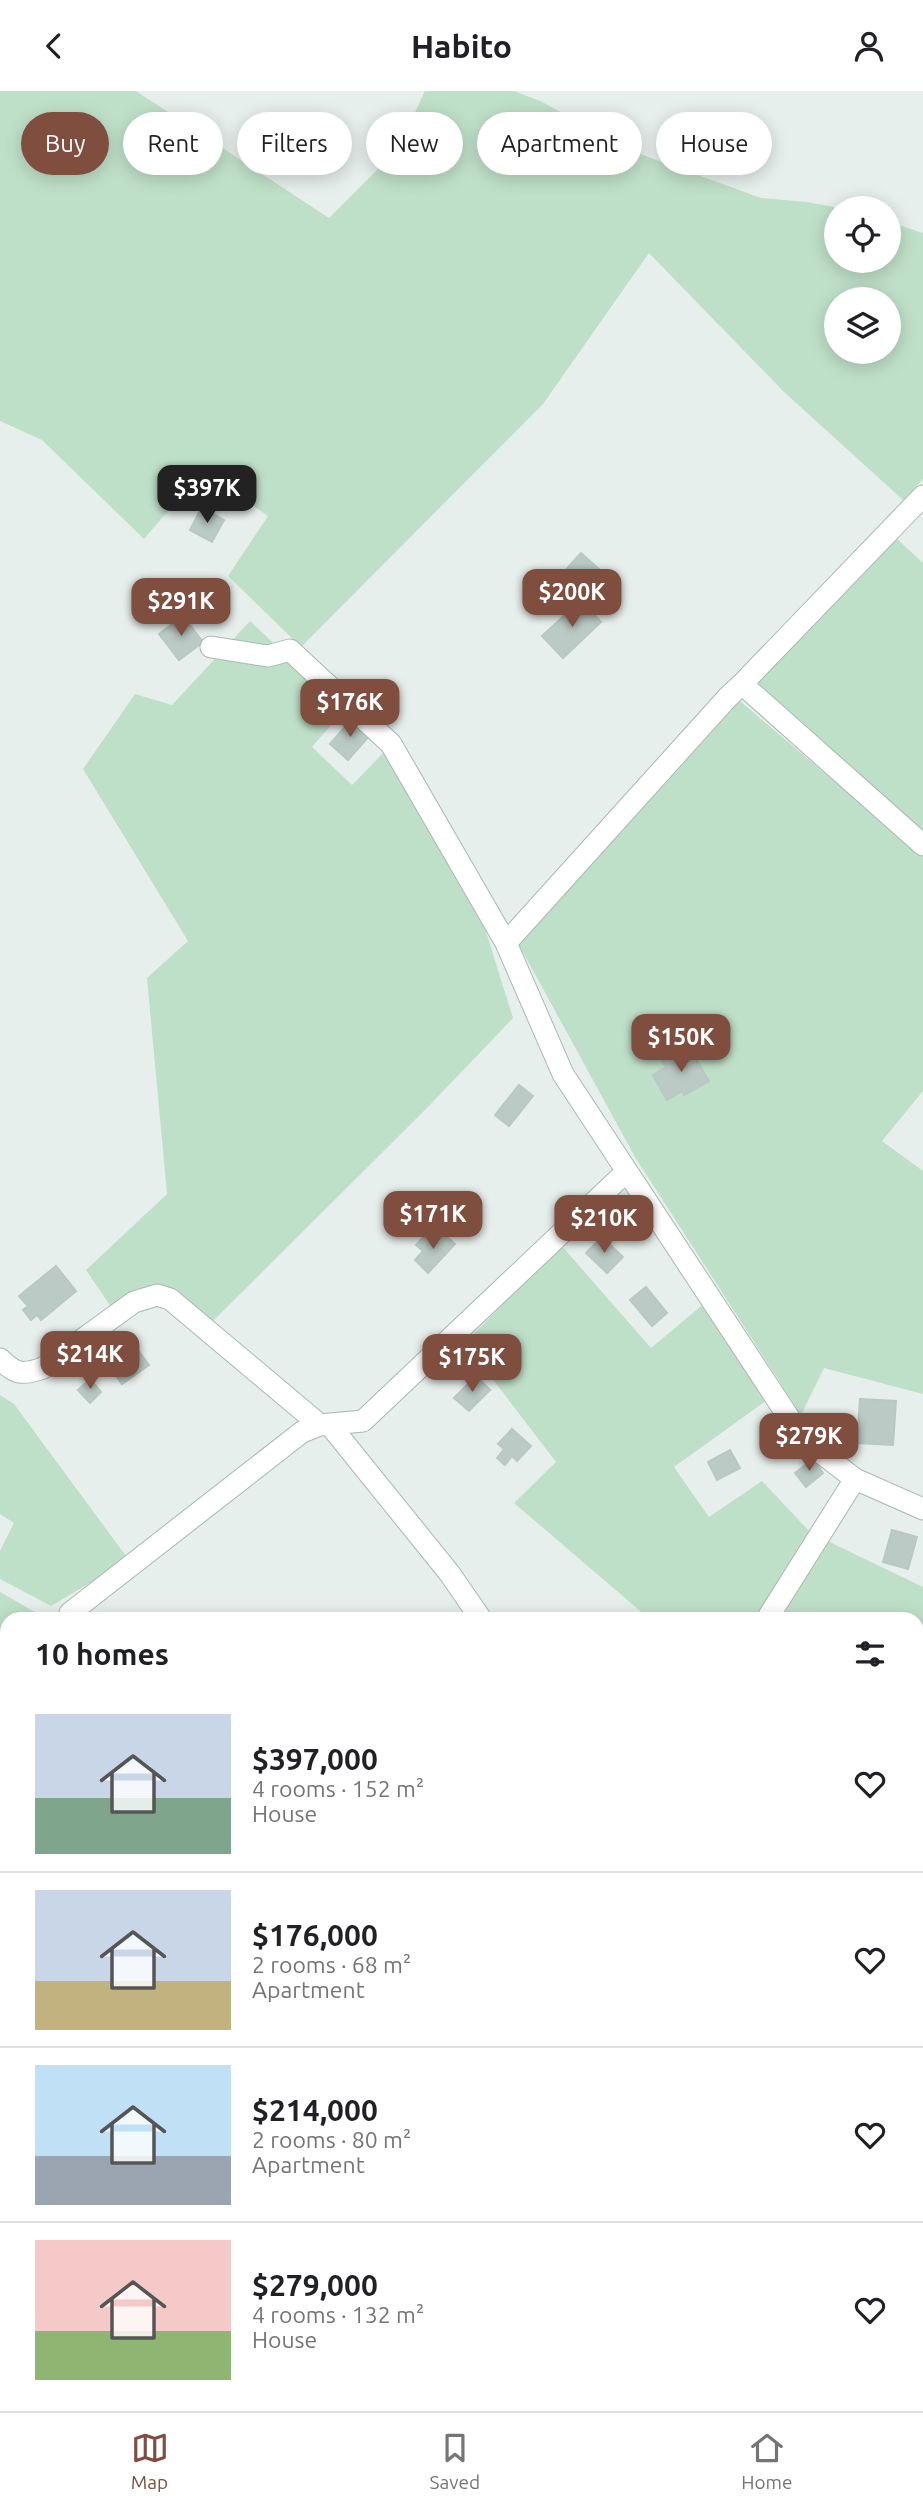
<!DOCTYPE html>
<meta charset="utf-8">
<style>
:root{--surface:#fff;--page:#f2f2f2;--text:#202124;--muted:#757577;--line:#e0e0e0;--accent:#7f4e3f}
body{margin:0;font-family:Ubuntu,sans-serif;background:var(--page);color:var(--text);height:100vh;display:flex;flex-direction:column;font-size:26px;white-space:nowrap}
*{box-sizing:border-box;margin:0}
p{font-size:23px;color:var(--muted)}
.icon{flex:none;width:38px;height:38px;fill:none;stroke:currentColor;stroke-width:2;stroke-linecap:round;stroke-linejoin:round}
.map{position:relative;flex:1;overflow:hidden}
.details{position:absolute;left:0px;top:1521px;width:924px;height:800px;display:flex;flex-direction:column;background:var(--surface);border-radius:21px 21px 0 0;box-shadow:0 4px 18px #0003}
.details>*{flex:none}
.banner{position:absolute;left:21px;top:21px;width:882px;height:63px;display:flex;gap:14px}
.controls{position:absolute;left:824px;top:105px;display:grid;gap:14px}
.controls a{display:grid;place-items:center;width:77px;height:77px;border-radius:50%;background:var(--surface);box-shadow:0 4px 18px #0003;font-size:35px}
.price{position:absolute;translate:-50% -60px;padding:0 16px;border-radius:14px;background:var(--accent);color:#fff;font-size:23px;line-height:46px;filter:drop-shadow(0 2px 4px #0008)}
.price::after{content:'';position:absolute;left:50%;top:42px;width:21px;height:16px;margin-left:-10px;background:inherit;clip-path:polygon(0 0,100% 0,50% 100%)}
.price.selected{background:#222;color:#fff}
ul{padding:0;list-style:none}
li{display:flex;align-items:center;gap:21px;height:175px;padding:0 35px}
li+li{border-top:2px solid var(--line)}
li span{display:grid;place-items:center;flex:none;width:196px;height:140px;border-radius:0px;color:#555}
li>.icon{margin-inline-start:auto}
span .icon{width:84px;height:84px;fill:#fffc;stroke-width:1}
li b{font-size:30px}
h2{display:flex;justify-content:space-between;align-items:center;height:84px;padding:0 35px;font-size:30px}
.chip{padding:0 24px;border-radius:32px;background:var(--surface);box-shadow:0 4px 18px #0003;font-size:24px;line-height:63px}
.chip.selected{background:var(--accent);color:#fff}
header{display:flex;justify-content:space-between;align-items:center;height:91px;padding:0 35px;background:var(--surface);font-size:32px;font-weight:700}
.menu{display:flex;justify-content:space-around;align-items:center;height:98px;border-top:2px solid var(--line);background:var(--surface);font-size:19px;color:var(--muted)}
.menu a{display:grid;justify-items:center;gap:4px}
.menu .selected{color:var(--accent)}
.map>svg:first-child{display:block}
.grass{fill:#bfe0c8;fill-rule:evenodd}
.building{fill:#bbcac4;stroke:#b8c9c2;stroke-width:2}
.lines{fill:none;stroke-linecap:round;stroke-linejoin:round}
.minor-casing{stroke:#a8b8b2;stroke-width:23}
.minor{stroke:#fff;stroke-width:21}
</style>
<header><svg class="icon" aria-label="back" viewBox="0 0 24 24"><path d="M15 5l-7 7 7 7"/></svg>Habito<svg class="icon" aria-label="person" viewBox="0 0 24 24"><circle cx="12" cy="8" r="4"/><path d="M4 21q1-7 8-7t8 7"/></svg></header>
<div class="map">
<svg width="923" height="2320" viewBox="0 0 923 2320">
<rect width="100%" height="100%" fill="#e6efeb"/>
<path class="grass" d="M0,0H136L329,127L398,58L425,0H514L540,10L640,63L761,107L807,111L839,117H836V170H889V131L923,142V388L903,409L783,300L649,162L543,313L301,556L228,485L268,425L203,379L144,448L42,349L0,330ZM836,208H889V261H836Z
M895,446L923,472V739L755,593Z
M250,530L344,619L312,656L352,694L386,659L484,834L513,927L427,1017L211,1232L174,1203L113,1219L86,1179L167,1103L147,887L188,850L83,678L135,603L172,614Z
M740,610L923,766V1000L882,1050L923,1080V1303L824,1277L801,1324L635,1066L519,854Z
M561,1154L651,1257L706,1211L770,1307L674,1376L709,1426L762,1390L811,1442L923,1496V1937L917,1934V1528H644L646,1525L514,1412L556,1371L465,1252Z
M0,1304L14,1313L129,1469L51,1515L0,1488V1460L14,1432L0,1423Z
M0,1501L47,1528H7V1829L0,1834Z
M923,1956V2320H454L457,2314H917V1963Z
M0,2025L7,2037V2314H121L124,2320H0Z"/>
<path class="building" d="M202,416L224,429L212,451L190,439Z
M581,462L600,479L583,499L563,482Z
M581,509L601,531L563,567L542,545Z
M183,525L203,551L179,569L159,543Z
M352,628L370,644L348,669L330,653Z
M688,954L709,990L684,1004L682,1000L667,1009L653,984L666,976L662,970Z
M519,994L533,1005L509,1035L495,1024Z
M441,1140L455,1153L428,1182L415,1169L423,1160L416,1154L425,1144L431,1150Z
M602,1146L623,1166L607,1182L586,1162Z
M56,1175L76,1200L41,1229L37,1224L31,1229L23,1219L28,1215L19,1205Z
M646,1196L667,1222L652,1235L630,1209Z
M132,1251L149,1274L122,1293L105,1270Z
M476,1285L490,1299L469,1320L454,1307Z
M90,1288L101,1301L90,1312L78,1299Z
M860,1308L896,1310L893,1354L857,1352Z
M512,1338L531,1355L517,1370L512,1365L505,1374L497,1367L504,1358L498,1353Z
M730,1359L740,1377L717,1389L708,1371Z
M813,1368L823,1382L806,1396L795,1382Z
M892,1439L917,1446L908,1478L883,1471Z
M7,1606V1635L1,1641L0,1614Z"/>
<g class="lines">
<defs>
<path id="minor" d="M211,556L268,565L290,559L391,653L506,852L563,983L803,1348L855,1388L923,1418
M742,593L923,754
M506,852L728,606L742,593L923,405
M0,1268C16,1284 23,1284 43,1277L134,1211L157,1204L170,1208L320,1334L363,1330L626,1081
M329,1333L450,1483L481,1528
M70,1522L302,1341L320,1334
M767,1528L855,1388
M917,1942L923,1935
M429,2320L433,2314"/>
</defs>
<use href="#minor" class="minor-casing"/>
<use href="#minor" class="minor"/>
</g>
</svg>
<div class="controls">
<a><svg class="icon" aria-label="locate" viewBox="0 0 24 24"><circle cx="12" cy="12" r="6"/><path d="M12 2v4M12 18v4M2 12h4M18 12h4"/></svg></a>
<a><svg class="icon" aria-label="layers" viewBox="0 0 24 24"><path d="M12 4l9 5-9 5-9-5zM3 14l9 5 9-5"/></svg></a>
</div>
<b class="price selected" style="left:207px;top:434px">$397K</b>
<b class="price" style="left:572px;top:538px">$200K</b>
<b class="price" style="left:181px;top:547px">$291K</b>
<b class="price" style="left:350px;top:648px">$176K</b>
<b class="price" style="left:681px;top:983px">$150K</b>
<b class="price" style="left:433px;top:1160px">$171K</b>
<b class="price" style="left:604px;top:1164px">$210K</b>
<b class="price" style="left:90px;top:1300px">$214K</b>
<b class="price" style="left:472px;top:1303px">$175K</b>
<b class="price" style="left:809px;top:1382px">$279K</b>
<div class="banner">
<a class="chip selected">Buy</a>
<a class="chip">Rent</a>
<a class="chip">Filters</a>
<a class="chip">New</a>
<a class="chip">Apartment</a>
<a class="chip">House</a>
</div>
<section class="details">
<h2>10 homes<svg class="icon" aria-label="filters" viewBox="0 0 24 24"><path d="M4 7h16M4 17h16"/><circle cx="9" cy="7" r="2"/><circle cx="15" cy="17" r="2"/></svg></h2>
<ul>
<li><span style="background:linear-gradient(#c9d6e8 60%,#7fa58c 0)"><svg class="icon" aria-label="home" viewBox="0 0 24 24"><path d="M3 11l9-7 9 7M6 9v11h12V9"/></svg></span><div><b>$397,000</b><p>4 rooms · 152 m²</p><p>House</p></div><svg class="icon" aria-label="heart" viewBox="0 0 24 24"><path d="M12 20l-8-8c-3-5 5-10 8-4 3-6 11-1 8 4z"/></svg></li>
<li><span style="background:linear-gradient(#c9d6e8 65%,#c2b280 0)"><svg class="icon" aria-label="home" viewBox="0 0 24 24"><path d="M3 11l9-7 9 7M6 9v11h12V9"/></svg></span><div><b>$176,000</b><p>2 rooms · 68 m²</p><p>Apartment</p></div><svg class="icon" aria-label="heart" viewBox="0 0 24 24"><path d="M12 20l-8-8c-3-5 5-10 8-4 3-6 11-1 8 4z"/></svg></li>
<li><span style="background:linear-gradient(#bfe0f5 65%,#9aa5b1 0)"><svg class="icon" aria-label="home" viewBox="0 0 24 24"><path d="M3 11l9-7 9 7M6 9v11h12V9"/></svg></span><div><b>$214,000</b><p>2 rooms · 80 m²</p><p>Apartment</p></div><svg class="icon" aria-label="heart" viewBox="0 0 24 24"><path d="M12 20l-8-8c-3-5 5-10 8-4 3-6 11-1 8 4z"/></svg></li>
<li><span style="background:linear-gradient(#f6c9c9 65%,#8fb573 0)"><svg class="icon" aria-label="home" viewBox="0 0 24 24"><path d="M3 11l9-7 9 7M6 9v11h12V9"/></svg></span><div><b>$279,000</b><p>4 rooms · 132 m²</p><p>House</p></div><svg class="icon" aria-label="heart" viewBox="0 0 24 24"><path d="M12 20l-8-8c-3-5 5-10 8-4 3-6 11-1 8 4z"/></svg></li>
</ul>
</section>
</div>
<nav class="menu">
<a class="selected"><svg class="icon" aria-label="map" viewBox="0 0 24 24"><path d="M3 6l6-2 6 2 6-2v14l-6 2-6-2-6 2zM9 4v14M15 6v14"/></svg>Map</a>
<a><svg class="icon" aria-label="saved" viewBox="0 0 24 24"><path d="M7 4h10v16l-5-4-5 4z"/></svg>Saved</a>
<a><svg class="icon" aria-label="home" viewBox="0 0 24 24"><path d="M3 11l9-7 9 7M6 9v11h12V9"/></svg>Home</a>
</nav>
